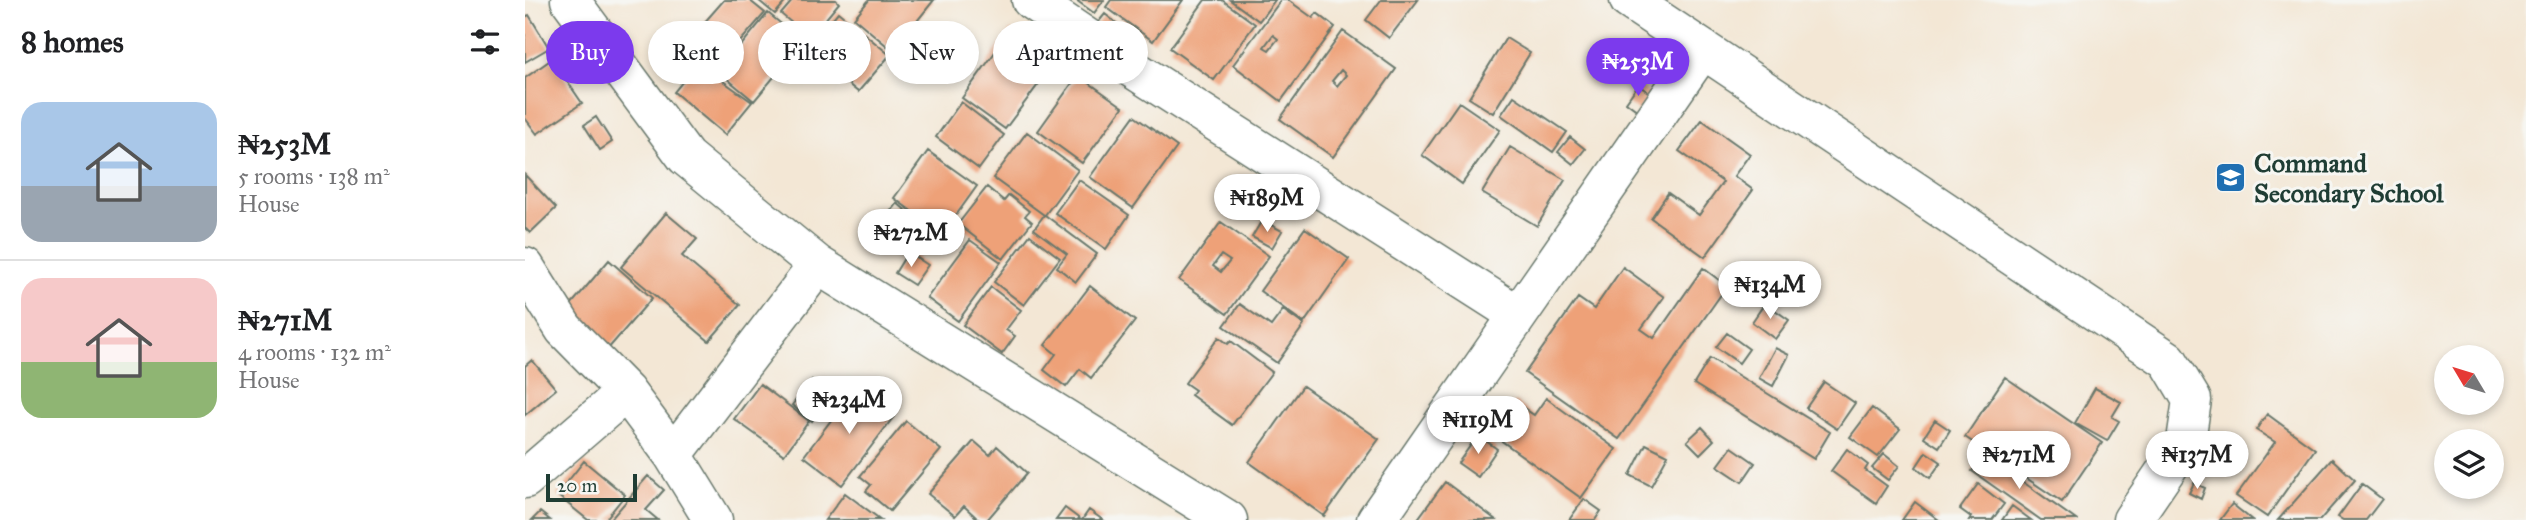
<!DOCTYPE html>
<meta charset="utf-8">
<style>
:root{--surface:#fff;--page:#f6f6f6;--text:#202124;--muted:#757577;--line:#e0e0e0;--accent:#7c3aed}
body{margin:0;font-family:"IM FELL Great Primer",serif;background:var(--page);color:var(--text);height:100vh;display:flex;flex-direction:column;font-size:26px;white-space:nowrap}
*{box-sizing:border-box;margin:0}
p{font-size:23px;color:var(--muted)}
.icon{flex:none;width:38px;height:38px;fill:none;stroke:currentColor;stroke-width:2;stroke-linecap:round;stroke-linejoin:round}
.map{position:relative;flex:1;overflow:hidden}
.details{display:flex;flex-direction:column;background:var(--surface);width:525px}
.details>*{flex:none}
.top-card{position:absolute;left:21px;top:21px;width:665px;height:63px;display:flex;gap:14px}
.needle{width:46px;rotate:308deg}
.buttons{position:absolute;left:1909px;top:345px;display:grid;gap:14px}
.buttons a{display:grid;place-items:center;width:70px;height:70px;border-radius:50%;background:var(--surface);box-shadow:0 4px 10px #0003;font-size:35px}
.scale{position:absolute;left:21px;bottom:18px;width:91px;box-sizing:border-box;padding-left:7px;border:4px solid #1f3d34;border-top:0;font-size:19px;line-height:24px;white-space:nowrap;color:#1f3d34;-webkit-text-stroke:5px #f6f6f2;paint-order:stroke}
.price{position:absolute;translate:-50% -60px;padding:0 16px;border-radius:24px;background:#fff;color:#222;font-size:23px;line-height:46px;filter:drop-shadow(0 2px 4px #0008)}
.price::after{content:'';position:absolute;left:50%;top:42px;width:21px;height:16px;margin-left:-10px;background:inherit;clip-path:polygon(0 0,100% 0,50% 100%)}
.price.selected{background:var(--accent);color:#fff}
ul{padding:0;list-style:none}
li{display:flex;align-items:center;gap:21px;height:175px;padding:0 21px}
li+li{border-top:2px solid var(--line)}
li span{display:grid;place-items:center;flex:none;width:196px;height:140px;border-radius:21px;color:#555}
li>.icon{margin-inline-start:auto}
span .icon{width:84px;height:84px;fill:#fffc;stroke-width:1}
li b{font-size:30px}
h2{display:flex;justify-content:space-between;align-items:center;height:84px;padding:0 21px;font-size:30px}
.pill{padding:0 24px;border-radius:32px;background:var(--surface);box-shadow:0 4px 10px #0003;font-size:24px;line-height:63px}
.pill.selected{background:var(--accent);color:#fff}
main{display:flex;flex:1;min-height:0}
.map>svg:first-child{display:block}
.building{fill:#eea178;fill-rule:evenodd}
.lines{fill:none;stroke-linecap:round;stroke-linejoin:round}
.minor-casing{stroke:#69786c;stroke-width:41}
.minor{stroke:#fff;stroke-width:38}
.labels{text-anchor:middle;dominant-baseline:central;stroke-width:6;stroke-linejoin:round;paint-order:stroke}
.poi-label{font-size:26px;font-weight:bold;fill:#1f3d34;stroke:#f6f6f2;text-anchor:start}
</style>
<main>
<section class="details">
<h2>8 homes<svg class="icon" aria-label="filters" viewBox="0 0 24 24"><path d="M4 7h16M4 17h16"/><circle cx="9" cy="7" r="2"/><circle cx="15" cy="17" r="2"/></svg></h2>
<ul>
<li><span style="background:linear-gradient(#a9c7e8 60%,#9aa5b1 0)"><svg class="icon" aria-label="home" viewBox="0 0 24 24"><path d="M3 11l9-7 9 7M6 9v11h12V9"/></svg></span><div><b>₦253M</b><p>5 rooms · 138 m²</p><p>House</p></div></li>
<li><span style="background:linear-gradient(#f6c9c9 60%,#8fb573 0)"><svg class="icon" aria-label="home" viewBox="0 0 24 24"><path d="M3 11l9-7 9 7M6 9v11h12V9"/></svg></span><div><b>₦271M</b><p>4 rooms · 132 m²</p><p>House</p></div></li>
</ul>
</section>
<div class="map">
<svg width="2001" height="520" viewBox="0 0 2001 520">
<rect width="100%" height="100%" fill="#f6f6f2"/>
<filter id="ink" filterUnits="userSpaceOnUse"><feTurbulence type="fractalNoise" baseFrequency=".0143" numOctaves="2"/><feDisplacementMap in="SourceGraphic" scale="14" xChannelSelector="R" yChannelSelector="G"/><feConvolveMatrix kernelMatrix="1 2 1 2 8 2 1 2 1" color-interpolation-filters="sRGB"/></filter>
<filter id="wash" filterUnits="userSpaceOnUse"><feTurbulence type="fractalNoise" baseFrequency=".00686" numOctaves="4" result="noise"/><feDisplacementMap in="SourceGraphic" scale="28" xChannelSelector="R" yChannelSelector="G"/><feGaussianBlur stdDeviation="1.57" result="paint"/><feColorMatrix in="noise" values="0 0 0 0 0 0 0 0 0 0 0 0 0 0 0 0 0 1.4 0 .05"/><feComposite in="paint" operator="in"/></filter>
<g filter="url(#wash)">
<rect width="100%" height="100%" fill="#f3e7d5"/>
<g id="blocks">
<path class="building" d="M199,0H224L240,13L208,50L178,24Z
M233,0H262L250,14Z
M268,0H311L314,3L285,38L256,14Z
M344,0H409L368,51L329,18Z
M551,0H579L569,13Z
M586,0H658L628,41L581,7Z
M680,0H697L730,24L689,80L645,48Z
M705,0H750L734,21Z
M756,0H763L788,18L792,13L810,27L756,101L708,65ZM748,35L753,39L744,50L739,47Z
M856,0H893L864,38L841,20Z
M313,12L365,55L333,92L282,50Z
M243,13L278,42L229,101L194,72Z
M580,14L605,34L595,46L571,25Z
M4,15L24,48L0,62V17Z
M486,30L530,62L480,129L437,98Z
M818,31L871,69L808,157L755,119ZM816,70L821,75L812,86L807,81Z
M981,38L1005,53L968,113L944,98Z
M27,59L57,103L12,134L0,118V78Z
M176,59L193,73L191,76L227,102L200,135L149,92Z
M553,75L598,107L557,163L513,131Z
M1113,85L1126,94L1113,111L1101,102Z
M989,96L1042,132L1028,152L976,115Z
M436,102L479,135L454,169L411,137Z
M934,102L975,130L937,184L897,155Z
M609,116L652,147L608,208L565,177Z
M71,117L87,142L75,150L59,125Z
M1177,120L1225,154L1209,176L1228,190L1180,257L1126,218L1143,193L1174,215L1198,182L1154,151Z
M502,132L553,170L520,215L572,254L551,282L532,267L542,254L509,229L519,215L468,178Z
M1045,137L1060,149L1048,164L1033,152Z
M985,147L1040,180L1012,226L957,193Z
M403,151L452,186L406,250L377,228L389,213L369,198Z
M0,175L31,208L5,233L0,228Z
M554,180L604,215L581,249L530,213Z
M462,187L479,201L484,195L504,211L500,216L507,222L478,259L433,224Z
M372,203L384,213L376,223L364,213Z
M141,213L172,239L157,256L215,305L184,341L96,267Z
M737,220L757,231L747,248L727,237Z
M696,222L744,256L702,314L654,280ZM696,255L705,261L696,272L688,266Z
M780,228L824,259L779,323L735,291Z
M505,235L535,258L499,305L469,282Z
M445,240L476,262L433,321L402,298Z
M383,252L403,265L389,285L370,273Z
M84,260L127,298L82,350L39,313Z
M1098,267L1139,297L1116,329L1129,338L1178,268L1202,286L1094,439L1000,373L1053,298L1069,309Z
M565,286L610,321L566,378L555,369L541,387L519,370L531,354L520,345Z
M466,287L496,310L481,330L490,336L477,354L438,325Z
M1240,303L1264,320L1250,339L1227,322Z
M715,304L746,326L758,310L779,325L752,363L699,326Z
M1202,333L1224,349L1214,363L1191,347Z
M694,337L703,344L706,341L747,372L707,425L666,395L670,390L660,383Z
M1250,348L1264,355L1248,386L1234,378Z
M1185,358L1305,432L1289,459L1169,384Z
M7,360L31,389L0,415V366Z
M1480,377L1577,443L1537,502L1440,437Z
M287,380L308,396L287,421L267,405Z
M1299,382L1330,403L1312,429L1281,408Z
M235,384L284,421L259,455L209,419Z
M332,386L370,415L317,485L279,456Z
M778,386L854,439L799,516L724,462Z
M1570,388L1596,402L1587,417L1594,421L1582,441L1550,423Z
M1021,398L1091,449L1056,498L967,434L990,402L1009,415Z
M1347,408L1375,429L1353,457L1325,437Z
M1742,414L1790,449L1742,517L1711,496L1750,442L1731,430Z
M1410,420L1425,430L1414,447L1399,437Z
M381,421L416,450L365,511L341,491L346,485L335,476Z
M1177,427L1189,440L1175,454L1162,441Z
M953,435L972,449L953,477L933,463Z
M449,441L465,455L472,446L502,473L462,520H454L439,506L430,516L403,494Z
M1121,444L1143,455L1126,486L1105,475Z
M1207,447L1230,463L1217,482L1193,466Z
M1322,449L1343,465L1340,470L1362,486L1351,503L1306,471Z
M1683,451L1697,461L1689,472L1675,463Z
M1401,452L1416,462L1405,478L1391,467Z
M1359,454L1374,466L1363,480L1347,468Z
M1459,454L1551,520H1516L1447,471Z
M1807,459L1830,480L1795,520H1753Z
M59,461L100,495L80,520H63L32,495Z
M123,476L139,490L121,510L133,520H85Z
M920,482L971,520H892Z
M1669,483L1680,488L1676,499L1664,493Z
M1453,484L1479,504L1467,520H1444L1446,517L1435,509Z
M1837,484L1857,499L1841,520H1818L1813,517Z
M320,493L356,520H300Z
M1059,499L1076,511L1070,520H1044Z
M1390,502L1414,520H1377Z
M1707,504L1727,520H1695Z
M1487,506L1506,520H1477Z
M540,508L556,520H531Z
M564,510L578,520H557Z
M15,512L25,520H7Z"/>
</g>
</g>
<g filter="url(#ink)">
<use href="#blocks" fill-opacity="0" stroke="#69786c" stroke-width="2"/>
<g class="lines">
<defs>
<path id="minor" d="M45,0L161,157L293,265L703,520
M506,0L605,67L993,315
M1104,0L1643,360L1667,400L1661,441L1607,520
M0,267L39,329L101,392L148,455L188,520
M148,455L293,265
M0,479L101,392
M851,520L1178,49"/>
</defs>
<use href="#minor" class="minor-casing"/>
<use href="#minor" class="minor"/>
</g>
</g>
<defs>
<symbol id="school-square" viewBox="-11 -11 22 22"><rect x="-9" y="-9" width="18" height="18" rx="4" fill="#1f6fb2" stroke="#f6f6f2"/><path d="M0-5L7-2L0 1L-7-2ZM-4 1L0 2.5L4 1V4Q0 6-4 4Z" fill="#fff"/></symbol>
</defs>
<g fill-rule="evenodd">
<use href="#school-square" x="1688" y="160" width="35" height="35"/>
</g>
<g class="labels">
<g class="poi-label">
<text x="1729" y="163">Command<tspan x="1729" dy="30">Secondary School</tspan></text>
</g>
</g>
</svg>
<div class="buttons">
<a><svg class="needle" viewBox="-14 -14 28 28"><path d="M0-13l5 13h-10z" fill="#e53935"/><path d="M0 13l5-13h-10z" fill="#757577"/></svg></a>
<a><svg class="icon" aria-label="layers" viewBox="0 0 24 24"><path d="M12 4l9 5-9 5-9-5zM3 14l9 5 9-5"/></svg></a>
</div>
<div class="scale">20 m</div>
<b class="price selected" style="left:1113px;top:98px">₦253M</b>
<b class="price" style="left:742px;top:234px">₦189M</b>
<b class="price" style="left:386px;top:269px">₦272M</b>
<b class="price" style="left:1245px;top:321px">₦134M</b>
<b class="price" style="left:324px;top:436px">₦234M</b>
<b class="price" style="left:953px;top:456px">₦119M</b>
<b class="price" style="left:1494px;top:491px">₦271M</b>
<b class="price" style="left:1672px;top:491px">₦137M</b>
<div class="top-card">
<a class="pill selected">Buy</a>
<a class="pill">Rent</a>
<a class="pill">Filters</a>
<a class="pill">New</a>
<a class="pill">Apartment</a>
</div>
</div>
</main>
